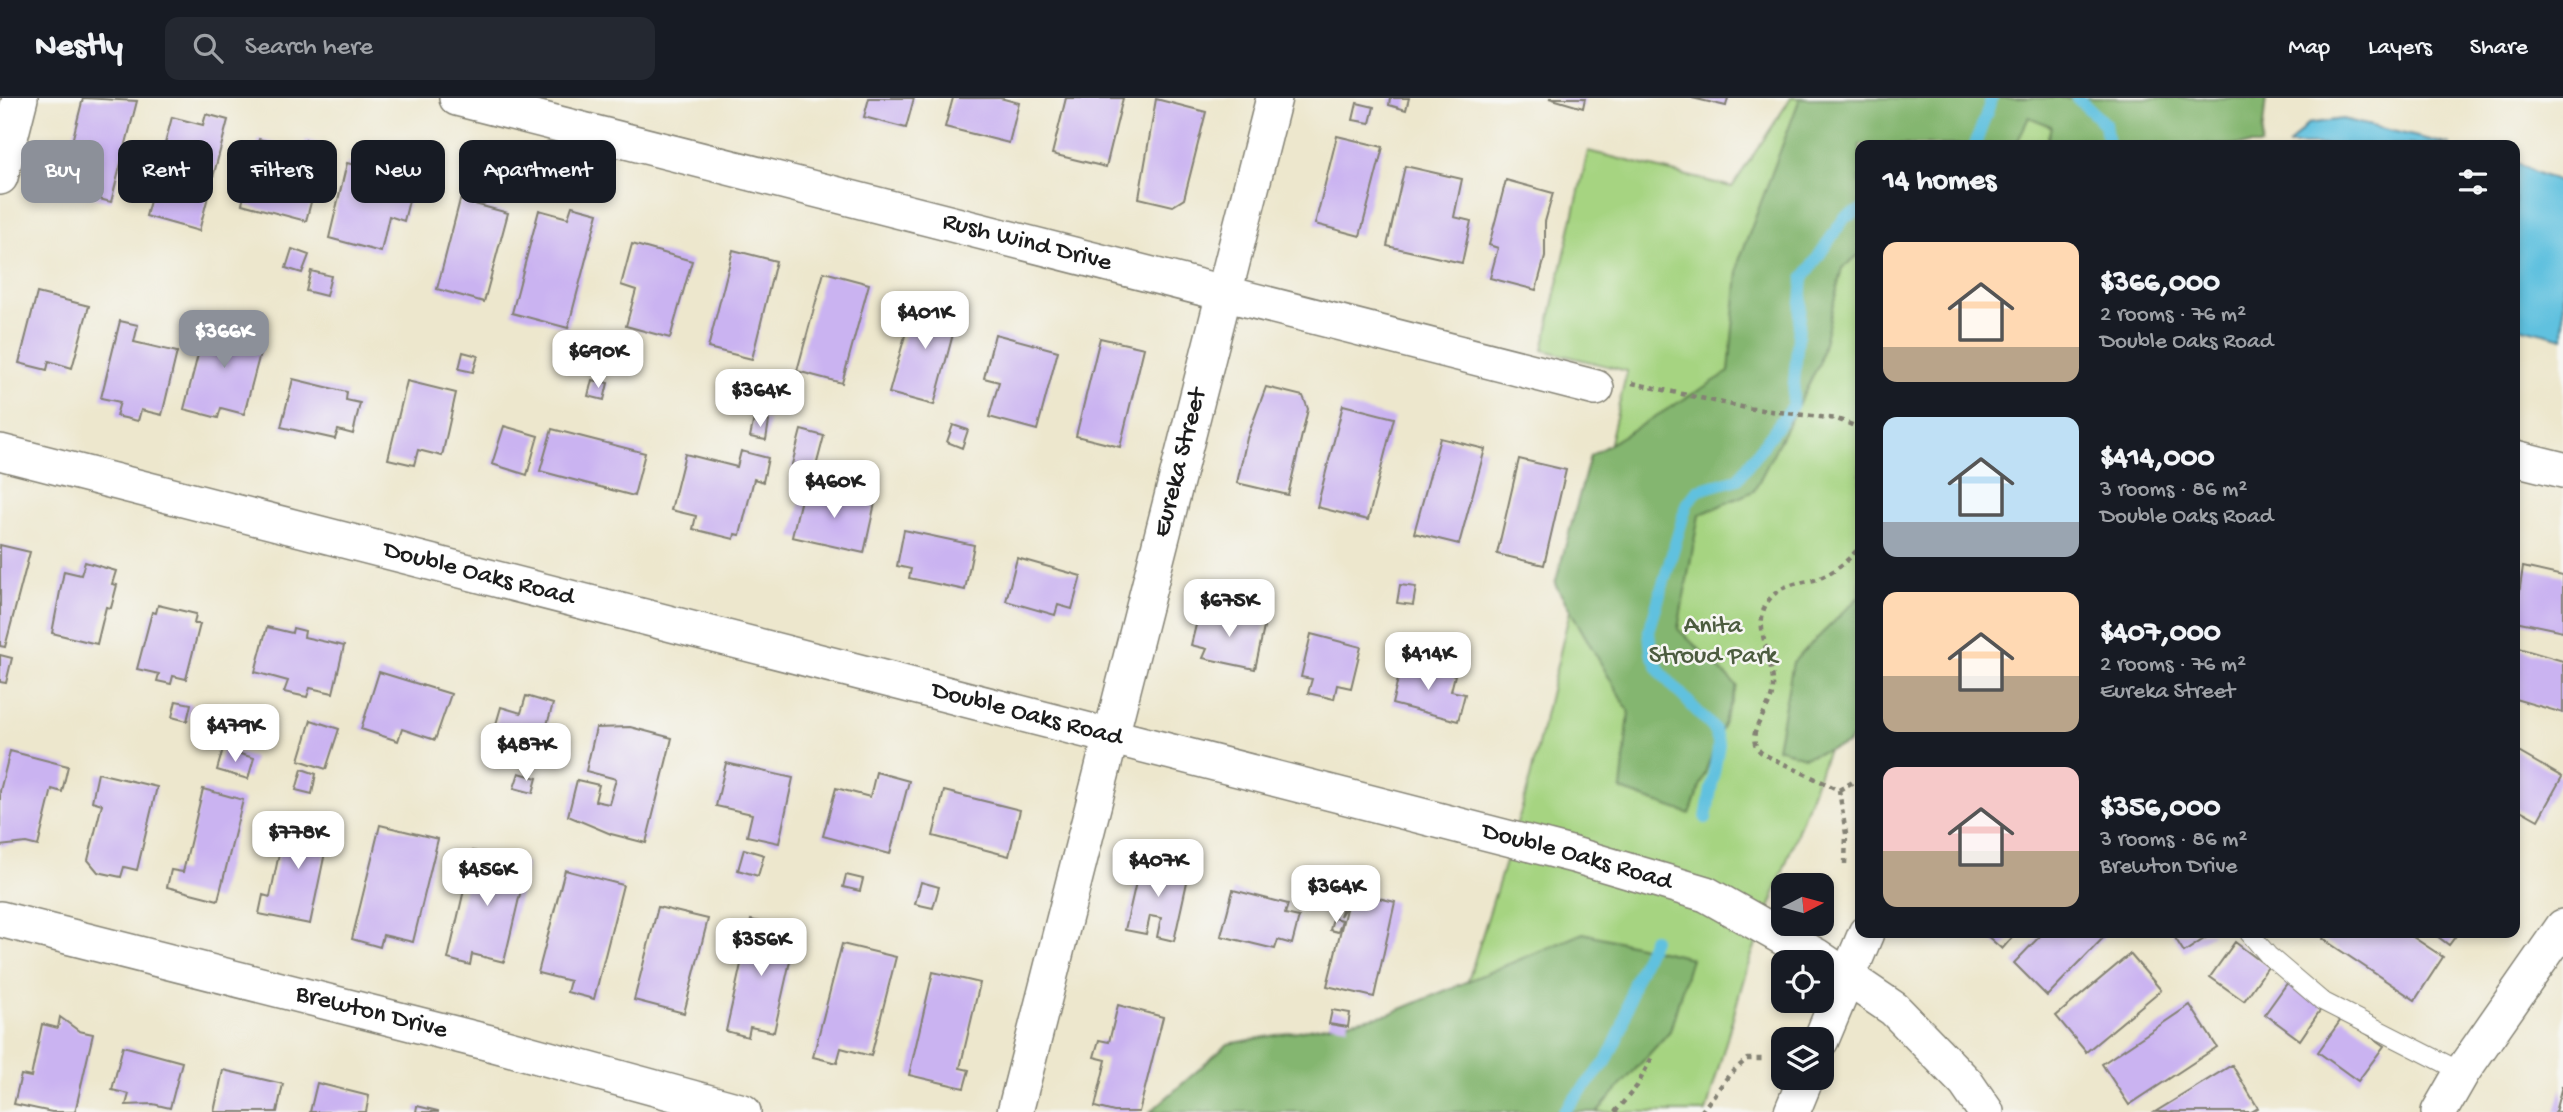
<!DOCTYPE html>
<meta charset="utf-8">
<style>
:root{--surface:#171b24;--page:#242831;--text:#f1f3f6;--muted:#9ea1a6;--line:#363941;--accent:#8c9099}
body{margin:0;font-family:"Gochi Hand",sans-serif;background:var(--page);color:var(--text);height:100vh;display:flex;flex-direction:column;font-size:26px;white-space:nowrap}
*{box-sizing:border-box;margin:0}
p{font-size:23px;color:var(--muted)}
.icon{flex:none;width:38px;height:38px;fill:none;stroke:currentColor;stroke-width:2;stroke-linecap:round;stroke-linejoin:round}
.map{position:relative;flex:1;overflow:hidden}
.sheet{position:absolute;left:1855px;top:42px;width:665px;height:798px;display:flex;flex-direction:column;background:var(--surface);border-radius:14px;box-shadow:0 4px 10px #0003}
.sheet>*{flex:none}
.banner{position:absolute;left:21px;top:42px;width:665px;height:63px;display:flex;gap:14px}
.needle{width:46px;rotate:84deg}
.fabs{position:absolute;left:1771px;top:775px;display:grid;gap:14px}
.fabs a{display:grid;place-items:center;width:63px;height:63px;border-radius:14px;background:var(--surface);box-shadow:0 4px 10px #0003;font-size:35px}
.price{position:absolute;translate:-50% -60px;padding:0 16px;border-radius:14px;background:#fff;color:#222;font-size:23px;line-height:46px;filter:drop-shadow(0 2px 4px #0008)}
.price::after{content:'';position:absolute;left:50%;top:42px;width:21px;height:16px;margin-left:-10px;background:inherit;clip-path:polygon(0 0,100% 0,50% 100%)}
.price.on{background:var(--accent);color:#fff}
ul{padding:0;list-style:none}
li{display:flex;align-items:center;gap:21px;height:175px;padding:0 28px}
li span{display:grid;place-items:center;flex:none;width:196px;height:140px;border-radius:14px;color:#555}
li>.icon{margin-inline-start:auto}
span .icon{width:84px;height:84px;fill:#fffc;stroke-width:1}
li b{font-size:30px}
h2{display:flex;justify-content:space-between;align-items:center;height:84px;padding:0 28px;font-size:30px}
.pill{padding:0 24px;border-radius:14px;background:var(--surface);box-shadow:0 4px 10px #0003;font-size:24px;line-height:63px}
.pill.on{background:var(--accent);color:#fff}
header{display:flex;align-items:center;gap:42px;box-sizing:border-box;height:98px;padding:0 35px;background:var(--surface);border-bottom:2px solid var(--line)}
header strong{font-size:33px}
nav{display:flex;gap:38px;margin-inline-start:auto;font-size:24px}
.search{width:490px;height:63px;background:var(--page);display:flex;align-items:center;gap:18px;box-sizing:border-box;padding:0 24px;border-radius:14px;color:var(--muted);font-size:26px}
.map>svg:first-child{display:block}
.green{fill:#a6d481;stroke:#61784e;stroke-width:2}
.forest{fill:#84b66f;stroke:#506946;stroke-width:2}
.water{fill:#60c1df;stroke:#3e6e7e;stroke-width:2}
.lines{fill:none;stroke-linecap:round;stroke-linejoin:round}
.stream{stroke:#60c1df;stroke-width:12}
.building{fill:#cab3f1}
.lane-casing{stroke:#848274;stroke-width:20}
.street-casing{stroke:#848274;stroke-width:38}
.path{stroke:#848274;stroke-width:4.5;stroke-dasharray:5 5;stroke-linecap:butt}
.lane{stroke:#fff;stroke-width:18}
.street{stroke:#fff;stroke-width:35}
.labels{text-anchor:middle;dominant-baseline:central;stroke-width:5;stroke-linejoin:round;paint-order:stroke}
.street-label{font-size:26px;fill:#1c1c1c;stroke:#f6f6f2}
.park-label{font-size:26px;fill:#4c5c3f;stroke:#f6f6f2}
</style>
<header>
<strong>Nestly</strong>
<div class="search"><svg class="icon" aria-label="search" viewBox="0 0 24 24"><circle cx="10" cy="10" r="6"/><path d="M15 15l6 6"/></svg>Search here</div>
<nav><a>Map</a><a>Layers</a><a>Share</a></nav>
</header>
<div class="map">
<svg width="2563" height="1014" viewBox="0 0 2563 1014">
<rect width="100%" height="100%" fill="#f6f6f2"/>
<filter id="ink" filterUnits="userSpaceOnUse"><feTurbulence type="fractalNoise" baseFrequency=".0143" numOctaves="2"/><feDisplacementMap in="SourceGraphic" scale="14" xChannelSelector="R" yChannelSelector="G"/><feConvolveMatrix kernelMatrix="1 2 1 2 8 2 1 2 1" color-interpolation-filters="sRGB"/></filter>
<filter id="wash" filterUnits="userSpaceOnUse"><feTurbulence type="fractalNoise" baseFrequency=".00686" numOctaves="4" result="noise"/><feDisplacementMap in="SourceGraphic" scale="28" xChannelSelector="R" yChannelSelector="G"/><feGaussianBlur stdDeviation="1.57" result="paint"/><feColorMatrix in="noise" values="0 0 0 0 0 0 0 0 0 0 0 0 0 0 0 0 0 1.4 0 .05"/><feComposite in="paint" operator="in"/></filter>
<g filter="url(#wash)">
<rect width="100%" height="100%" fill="#ede7cd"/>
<path class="green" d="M1791,0H2186L2172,47H1860V565L1746,873L1706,1014H1415L1437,983L1527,693L1627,273L1543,252L1588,53L1732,89Z"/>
<path class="forest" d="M1800,0H2266L2261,47H2046L2051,28L2029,19L2016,47H1860V156L1842,170L1819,266L1754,393L1699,417L1678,531L1737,588L1690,716L1621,692L1629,614L1555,486L1590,358L1729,274L1739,163Z
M1860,498V627L1848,646L1804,659L1777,650L1793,564Z
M1583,835L1691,860L1670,933L1597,1014H1150L1228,946L1389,916Z"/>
<path class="water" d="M2342,21L2451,47H2289L2307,26Z
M2515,65L2563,86V240L2515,228Z"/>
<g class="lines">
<path class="stream" d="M2077,0L2105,26L2108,47
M1975,47L1992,0
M1706,720L1719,646L1714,631L1660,574L1651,554L1649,533L1687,406L1698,392L1738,381L1792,308L1803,181L1845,119L1860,113
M1563,1014L1606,964L1622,930L1633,887L1653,841"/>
</g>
<g id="blocks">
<path class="building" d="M83,0L137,3L111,104L60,91Z
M869,0H914L906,30L864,19Z
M953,0H1000L1019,5L1009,45L945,29Z
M1066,0H1123L1106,69L1052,56Z
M1390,0H1409L1406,12L1389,7Z
M1549,0H1585L1583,10Z
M1692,0H1728L1726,8Z
M1156,1L1206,14L1184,101L1173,108L1139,100Z
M1357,5L1374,9L1370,25L1353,22Z
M206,16L228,22L199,133L146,118L172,19L203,27Z
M1337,38L1383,49L1360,138L1315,126Z
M259,41L303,53L306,42L326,48L306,123L242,106Z
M347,65L414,82L404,123L389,118L381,154L329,140Z
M1405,68L1462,81L1454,119L1471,123L1462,165L1387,148Z
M1506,82L1553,95L1545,124V159L1536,192L1490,180L1498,150L1489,147Z
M460,102L508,115L484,204L437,191Z
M572,108L598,115L568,230L512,215L539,112L568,120Z
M632,146L692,163L670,240L626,228L636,192L621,187Z
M292,151L309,157L302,175L286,170Z
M733,152L776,163L752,261L708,250Z
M311,173L331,178L326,198L306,193Z
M824,174L869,186L842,285L797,273Z
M37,195L89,208L72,270L49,263L47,272L19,265Z
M916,198L960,210L934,307L889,295Z
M207,222L265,237L244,316L221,310L218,320L184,311Z
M120,223L138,227L134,244L177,254L162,317L141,312L138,323L116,318L120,304L101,300Z
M995,236L1058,253L1037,332L989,319L999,284L984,280Z
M1100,240L1144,250L1120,349L1076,338Z
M463,254L478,258L473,274L459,271Z
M293,281L347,294L346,302L360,305L353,336L338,332L335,341L281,329Z
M592,282L608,285L604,302L588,298Z
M407,283L456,295L442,358L418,352L414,367L388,361Z
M1266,289L1303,298L1308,311L1288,397L1237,385L1247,340Z
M1343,307L1394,320L1368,422L1317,409Z
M754,320L769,323L766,342L750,339Z
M953,327L968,332L962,350L947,344Z
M504,328L538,338L527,377L492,366Z
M552,331L645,355L634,398L540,373Z
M801,332L824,338L814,376L791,370Z
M1440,340L1485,351L1459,446L1414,435Z
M741,353L768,360L763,384L754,381L740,437L735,436L734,441L693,431L696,418L671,412L685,356L737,369Z
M1519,361L1566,372L1544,467L1497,456Z
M804,388L875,405L864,455L792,439Z
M904,432L974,447L965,492L909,480L911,471L897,468Z
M0,447L30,454L5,549L0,548Z
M1017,460L1081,478L1072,511L1058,507L1055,517L1006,503Z
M85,464L116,473L112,486L117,487L111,510L106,509L97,546L52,535L64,473L81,477Z
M2523,469L2563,478V533L2515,523Z
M1400,487L1416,489L1413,507L1397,505Z
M158,507L196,516L194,526H200L186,581L173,578L171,586L157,583L159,576L137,571L152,514L156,515Z
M1214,514L1265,525L1255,571L1203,560L1207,551L1191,547L1198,519Z
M267,529L292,535L293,530L305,533L304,539L344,548L333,595L310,590L307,599L284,594L288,583L255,574Z
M1311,536L1361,549L1351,590L1337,587L1334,601L1308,595L1312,581L1301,579Z
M2515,549L2563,563V615L2515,601Z
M0,557L12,560L6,585L0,584Z
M1402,564L1455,577L1451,593L1465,596L1458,623L1392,606Z
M379,574L451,596L435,642L402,631L398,643L361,631Z
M526,598L553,606L537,661L490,647L501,609L521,615Z
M176,603L191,606L187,623L172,619Z
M311,622L339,631L326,671L299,662Z
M630,629L672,640L646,745L611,736L568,718L577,682L599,687L595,703L609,706L616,681L586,673L596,630Z
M223,651L254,660L248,681L217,672Z
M2515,652L2562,679L2538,722L2515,709Z
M10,653L68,668L62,694L52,691L38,748L26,745L0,748V693Z
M726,665L793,680L779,745L747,738L752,716L716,708Z
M302,671L316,676L312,696L296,692Z
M876,674L909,683L890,756L823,738L836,690L870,699Z
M98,675L157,689L137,772L124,769L121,779L98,774L88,762L102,706L92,703Z
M519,675L537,680L533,695L514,690Z
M203,691L243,702L218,802L167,789L171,772L183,774Z
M944,693L1020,712L1009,758L933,738Z
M287,717L331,726L310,826L259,816L263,797L270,799Z
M380,727L438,741L413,844L383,837L380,849L352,841Z
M744,751L764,757L758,778L738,772Z
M473,753L527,766L504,864L472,856L470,867L448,861Z
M1157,762L1182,767L1187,784L1174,843L1157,839L1161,820L1150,818L1146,836L1125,832L1139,771L1155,775Z
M565,772L623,787L594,901L567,894L570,883L538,875Z
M846,777L863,781L860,793L843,789Z
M921,784L939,789L933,810L915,806Z
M1233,792L1288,806L1285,816L1299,819L1292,846L1278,842L1275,851L1221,838Z
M1350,793L1395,804L1374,899L1327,888L1347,807L1340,818L1346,797L1349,798Z
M658,809L708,821L684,915L634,902Z
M1333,820L1342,822L1338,834L1330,832Z
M751,822L797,832L774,934L750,929L748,939L726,933Z
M1984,835H2016L2002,851Z
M2043,835H2108L2047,898L2014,865Z
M2172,835H2213L2184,854Z
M2327,835H2407L2443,859L2415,902L2323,841Z
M2433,835H2458L2449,847Z
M2235,844L2268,869L2244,903L2210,879Z
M842,846L896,859L871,958L841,950L837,965L813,959Z
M2130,856L2161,892L2086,954L2056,918Z
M933,874L980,885L960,970L969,972L964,990L909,977Z
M2288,884L2323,908L2300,942L2265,916Z
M1118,907L1163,919L1139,1014H1114L1095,1009L1106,962L1094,959L1099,942L1109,944Z
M2190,907L2217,949L2129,1007L2102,966Z
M1332,912L1350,915L1348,929L1329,926Z
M60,919L79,933L93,936L75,1014H52L14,1006L21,977L31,979L42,926L58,930Z
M2343,919L2384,948L2358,983L2318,954Z
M123,948L182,964L170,1010L153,1006L126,1007L129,996L112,992Z
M2232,967L2258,1010L2251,1014H2155Z
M223,972L283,986L277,1014H214Z
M317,985L369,998L366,1014H310Z
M2562,988L2563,1014H2555Z
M417,1008L438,1013V1014H416Z"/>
</g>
</g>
<g filter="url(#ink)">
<use href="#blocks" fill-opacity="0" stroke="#848274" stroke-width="2"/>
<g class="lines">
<defs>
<path id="lane" d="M2249,835L2268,857L2322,903L2462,974"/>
<g id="street">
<path id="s1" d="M457,0L1596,290"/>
<path d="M0,79L20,0"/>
<path id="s2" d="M0,354L1574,757L1706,796L1816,858L1894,911L1966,985L1986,1014"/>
<path d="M2515,360L2563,372"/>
<path id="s3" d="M0,821L494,946L743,1014"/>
<path d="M1821,942L1866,835"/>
<path id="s4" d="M1015,1014L1274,0"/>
<path d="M1792,1014L1806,980"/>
<path d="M2439,1014L2462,974L2563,829"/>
</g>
</defs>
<use href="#lane" class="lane-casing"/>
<use href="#street" class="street-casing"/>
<path class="path" d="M1632,285L1746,310L1837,321L1860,330
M1839,692L1860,680
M1845,766L1846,736L1839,692L1763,656C1739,637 1772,615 1773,590C1775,558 1744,519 1777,494C1788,485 1804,485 1817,481C1835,475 1848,462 1860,449
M1615,1014L1637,988L1652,959
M1701,1014L1730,976L1747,961H1764"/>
<use href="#lane" class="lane"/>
<use href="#street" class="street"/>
</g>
</g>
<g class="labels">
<g class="street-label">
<text stroke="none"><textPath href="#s1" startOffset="588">Rush Wind Drive</textPath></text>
<text stroke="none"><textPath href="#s4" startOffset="670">Eureka Street</textPath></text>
<text stroke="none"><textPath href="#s2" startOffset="494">Double Oaks Road</textPath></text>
<text stroke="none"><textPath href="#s2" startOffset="1060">Double Oaks Road</textPath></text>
<text stroke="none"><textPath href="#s2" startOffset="1628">Double Oaks Road</textPath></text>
<text stroke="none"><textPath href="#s3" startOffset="383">Brewton Drive</textPath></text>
</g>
<g class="park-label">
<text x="1713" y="529">Anita<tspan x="1713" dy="30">Stroud Park</tspan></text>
</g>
</g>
</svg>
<div class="fabs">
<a><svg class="needle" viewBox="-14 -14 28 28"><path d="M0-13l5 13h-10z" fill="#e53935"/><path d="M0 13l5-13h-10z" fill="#9ea1a6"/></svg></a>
<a><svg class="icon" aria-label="locate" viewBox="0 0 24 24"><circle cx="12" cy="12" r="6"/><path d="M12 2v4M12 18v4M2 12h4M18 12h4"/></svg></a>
<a><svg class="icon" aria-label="layers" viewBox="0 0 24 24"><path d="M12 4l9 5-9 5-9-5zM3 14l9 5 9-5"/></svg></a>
</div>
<b class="price" style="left:925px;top:253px">$401K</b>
<b class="price on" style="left:224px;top:272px">$366K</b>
<b class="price" style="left:598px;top:292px">$690K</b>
<b class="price" style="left:760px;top:331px">$364K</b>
<b class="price" style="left:834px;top:422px">$460K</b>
<b class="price" style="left:1229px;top:541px">$675K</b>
<b class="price" style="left:1428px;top:594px">$414K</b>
<b class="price" style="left:235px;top:666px">$479K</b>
<b class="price" style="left:526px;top:685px">$487K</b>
<b class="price" style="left:298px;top:773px">$778K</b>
<b class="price" style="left:1158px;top:801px">$407K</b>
<b class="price" style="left:487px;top:810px">$456K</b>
<b class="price" style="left:1336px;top:827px">$364K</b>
<b class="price" style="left:761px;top:880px">$356K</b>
<div class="banner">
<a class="pill on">Buy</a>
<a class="pill">Rent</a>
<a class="pill">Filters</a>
<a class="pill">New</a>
<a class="pill">Apartment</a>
</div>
<section class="sheet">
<h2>14 homes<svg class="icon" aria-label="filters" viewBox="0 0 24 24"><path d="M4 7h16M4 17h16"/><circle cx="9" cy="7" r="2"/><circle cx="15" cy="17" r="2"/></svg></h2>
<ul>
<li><span style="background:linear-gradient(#ffd9b3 75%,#b9a48a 0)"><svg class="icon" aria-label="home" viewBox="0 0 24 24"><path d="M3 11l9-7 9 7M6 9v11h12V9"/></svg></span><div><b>$366,000</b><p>2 rooms · 76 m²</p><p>Double Oaks Road</p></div></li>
<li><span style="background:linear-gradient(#bfe0f5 75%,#9aa5b1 0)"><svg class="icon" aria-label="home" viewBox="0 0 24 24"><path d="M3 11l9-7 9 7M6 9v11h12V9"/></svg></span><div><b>$414,000</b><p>3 rooms · 86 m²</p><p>Double Oaks Road</p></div></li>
<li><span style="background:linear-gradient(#ffd9b3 60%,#b9a48a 0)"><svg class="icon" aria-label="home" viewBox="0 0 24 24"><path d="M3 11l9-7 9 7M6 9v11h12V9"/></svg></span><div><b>$407,000</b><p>2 rooms · 76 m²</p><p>Eureka Street</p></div></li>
<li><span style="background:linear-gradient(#f6c9c9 60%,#b9a48a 0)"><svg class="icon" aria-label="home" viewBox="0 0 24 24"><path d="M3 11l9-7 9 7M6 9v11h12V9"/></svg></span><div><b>$356,000</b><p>3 rooms · 86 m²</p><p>Brewton Drive</p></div></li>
</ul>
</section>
</div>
